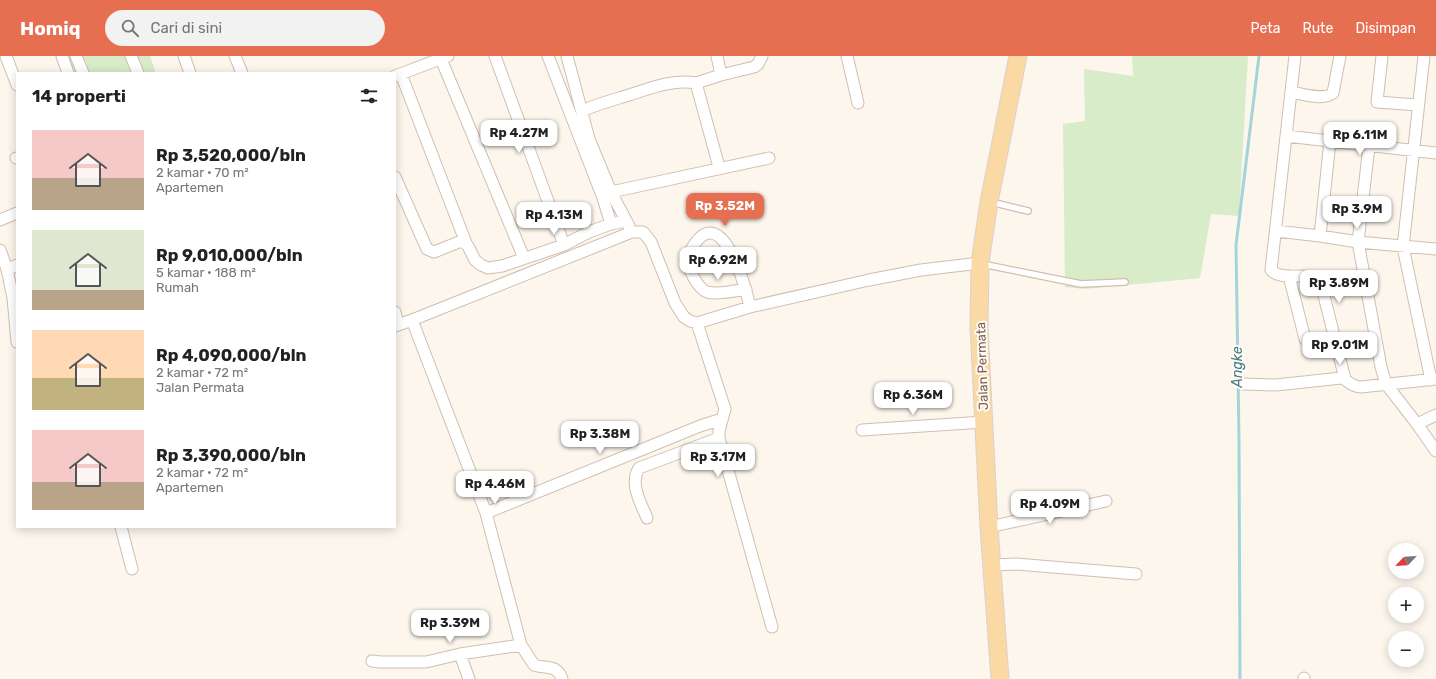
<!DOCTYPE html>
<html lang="id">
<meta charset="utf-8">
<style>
:root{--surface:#fff;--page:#f2f2f2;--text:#222;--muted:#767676;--accent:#e76f51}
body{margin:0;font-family:Rubik,sans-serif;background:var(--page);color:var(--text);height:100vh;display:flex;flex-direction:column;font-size:15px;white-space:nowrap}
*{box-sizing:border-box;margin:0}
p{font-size:13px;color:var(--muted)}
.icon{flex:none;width:22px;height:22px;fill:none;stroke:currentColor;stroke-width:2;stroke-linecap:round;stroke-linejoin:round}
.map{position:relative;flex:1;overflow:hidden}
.details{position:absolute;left:16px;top:16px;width:380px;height:456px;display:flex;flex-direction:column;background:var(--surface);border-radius:0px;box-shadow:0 2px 10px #0003}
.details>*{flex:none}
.needle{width:26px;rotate:245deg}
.fabs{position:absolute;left:1388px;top:487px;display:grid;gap:8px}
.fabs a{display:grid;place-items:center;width:36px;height:36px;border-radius:50%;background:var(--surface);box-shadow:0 2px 10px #0003;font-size:20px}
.price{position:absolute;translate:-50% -34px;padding:0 9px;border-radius:8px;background:#fff;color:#222;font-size:13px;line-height:26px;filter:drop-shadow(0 1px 2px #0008)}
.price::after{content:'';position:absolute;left:50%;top:24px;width:12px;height:9px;margin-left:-6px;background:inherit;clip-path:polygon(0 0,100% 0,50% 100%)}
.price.on{background:var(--accent);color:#fff}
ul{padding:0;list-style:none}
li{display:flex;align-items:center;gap:12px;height:100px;padding:0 16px}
li span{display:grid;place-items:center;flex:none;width:112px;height:80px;border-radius:0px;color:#555}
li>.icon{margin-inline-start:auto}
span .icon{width:48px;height:48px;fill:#fffc;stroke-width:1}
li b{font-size:17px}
h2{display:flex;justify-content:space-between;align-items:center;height:48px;padding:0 16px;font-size:17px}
header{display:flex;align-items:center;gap:24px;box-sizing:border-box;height:56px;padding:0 20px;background:var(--accent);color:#fff}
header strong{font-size:19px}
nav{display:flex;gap:22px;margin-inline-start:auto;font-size:14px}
.search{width:280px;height:36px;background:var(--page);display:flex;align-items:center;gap:10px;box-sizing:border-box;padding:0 14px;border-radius:22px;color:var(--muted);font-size:15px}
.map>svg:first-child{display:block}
.green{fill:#d8ecc9}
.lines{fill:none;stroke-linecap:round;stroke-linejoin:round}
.stream{stroke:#a5d3da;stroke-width:3}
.service-casing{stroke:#d1beb0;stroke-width:8}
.minor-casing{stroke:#d1beb0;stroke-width:13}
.primary-casing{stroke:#dad1cd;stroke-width:19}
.service{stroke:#fff;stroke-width:5.5}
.minor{stroke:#fff;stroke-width:11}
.primary{stroke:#fbd9a5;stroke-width:17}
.labels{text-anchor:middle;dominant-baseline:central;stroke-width:4;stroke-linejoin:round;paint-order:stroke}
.street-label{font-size:13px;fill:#7a5c4d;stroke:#fffaf3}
.water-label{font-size:14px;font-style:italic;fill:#437c86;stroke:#fffaf3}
</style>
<header>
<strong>Homiq</strong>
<div class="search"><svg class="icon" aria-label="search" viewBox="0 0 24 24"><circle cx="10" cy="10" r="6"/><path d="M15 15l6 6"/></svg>Cari di sini</div>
<nav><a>Peta</a><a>Rute</a><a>Disimpan</a></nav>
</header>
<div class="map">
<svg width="1436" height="623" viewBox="0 0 1436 623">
<rect width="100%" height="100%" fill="#fdf6ec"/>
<path class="green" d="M64,0H150L156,17H70Z
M1132,0H1248L1239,160L1211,158L1200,222L1084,233L1065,231L1063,68L1085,65L1084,13L1133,20Z"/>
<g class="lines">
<path class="stream" d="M1240,623L1239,384L1236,189L1259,0"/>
<defs>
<path id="service" d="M991,146L1028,155
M982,208L1081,228L1125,226"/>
<path id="minor" d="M6,0L17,29
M62,0L68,17
M76,0L83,17
M131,0L138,17
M184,0L190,17
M235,0L242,17
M495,0L564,189
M548,0L603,142L611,168
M567,0L589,83L611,136L629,170
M717,0L721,19
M847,0L858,47
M1295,0L1271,214C1282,226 1308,215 1320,224L1345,323
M1382,0L1377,46L1418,49
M1424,0L1403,191L1431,324
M441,3L524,202
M401,18L466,187
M395,20L448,0
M696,27L721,19L754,11L758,8L762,0
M1291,36C1303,38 1324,45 1333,37L1340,0
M582,55C597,48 613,44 629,39C651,32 672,23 696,27L719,111
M1286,80L1436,97
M1369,90L1358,186L1381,311L1386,328L1417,368L1436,395
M16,102H17
M395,121L427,193L434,196L459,186H464L468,190L475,204L481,209L488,212L502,210L564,189L589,176L611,168L626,165
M611,136L769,102
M0,164L17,157
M1276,175L1320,180L1358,186L1436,193
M1320,180L1330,85
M0,194L7,213L13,242L17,286
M13,211L17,209
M1289,220L1305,283L1312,285L1335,281
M746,233C736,235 717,239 707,236C697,232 689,213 686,204C717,133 743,221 750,251
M395,256L398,269
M412,264L486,457L521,589L534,609C546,613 557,608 562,623
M697,267L725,353L719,375V382L772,571
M395,270L412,264L632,176H643L651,186L675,247L684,261L690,265L697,267L750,251L869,224L921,214L980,207
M1243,328L1276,329L1341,322C1349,323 1347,330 1361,331L1436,323
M1417,368L1436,359
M862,374L984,366
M486,457L700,370L722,363
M647,462C641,447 629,428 639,412L719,382
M121,471L132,513
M989,471L1106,445
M992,509L1016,508L1136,518
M460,598L469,623
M372,605L380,606H426L460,598L521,589
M1304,623V622"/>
<path id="primary" d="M1000,623L989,471L979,271L980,207L989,146L1018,0"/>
</defs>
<use href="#service" class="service-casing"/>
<use href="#minor" class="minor-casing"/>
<use href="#primary" class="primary-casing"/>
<use href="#service" class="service"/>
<use href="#minor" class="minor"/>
<use href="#primary" class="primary"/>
</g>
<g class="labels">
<g class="street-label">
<text transform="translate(982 310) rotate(-92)">Jalan Permata</text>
</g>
<g class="water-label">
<text transform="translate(1237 311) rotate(-90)">Angke</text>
</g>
</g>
</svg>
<div class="fabs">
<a><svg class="needle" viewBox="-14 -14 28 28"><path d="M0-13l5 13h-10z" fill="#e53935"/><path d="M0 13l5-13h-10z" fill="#767676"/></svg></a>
<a>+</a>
<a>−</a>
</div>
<b class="price" style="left:519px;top:98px">Rp 4.27M</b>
<b class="price" style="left:1360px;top:100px">Rp 6.11M</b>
<b class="price on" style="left:725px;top:171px">Rp 3.52M</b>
<b class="price" style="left:1357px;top:174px">Rp 3.9M</b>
<b class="price" style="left:554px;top:180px">Rp 4.13M</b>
<b class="price" style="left:718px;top:225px">Rp 6.92M</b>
<b class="price" style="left:1339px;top:248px">Rp 3.89M</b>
<b class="price" style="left:1340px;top:310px">Rp 9.01M</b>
<b class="price" style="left:913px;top:360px">Rp 6.36M</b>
<b class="price" style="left:600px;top:399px">Rp 3.38M</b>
<b class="price" style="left:718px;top:422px">Rp 3.17M</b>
<b class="price" style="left:495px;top:449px">Rp 4.46M</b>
<b class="price" style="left:1050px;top:469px">Rp 4.09M</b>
<b class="price" style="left:450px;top:588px">Rp 3.39M</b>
<section class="details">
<h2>14 properti<svg class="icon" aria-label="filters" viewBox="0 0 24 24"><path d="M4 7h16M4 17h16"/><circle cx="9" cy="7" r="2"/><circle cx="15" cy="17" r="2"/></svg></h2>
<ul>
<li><span style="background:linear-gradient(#f6c9c9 60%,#b9a48a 0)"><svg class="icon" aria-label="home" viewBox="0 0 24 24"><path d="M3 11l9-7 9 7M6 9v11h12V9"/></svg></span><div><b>Rp 3,520,000/bln</b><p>2 kamar · 70 m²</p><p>Apartemen</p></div></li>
<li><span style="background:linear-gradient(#dfe7d0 75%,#b9a48a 0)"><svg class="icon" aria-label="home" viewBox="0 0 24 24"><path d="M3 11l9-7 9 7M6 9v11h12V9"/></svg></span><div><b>Rp 9,010,000/bln</b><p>5 kamar · 188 m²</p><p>Rumah</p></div></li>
<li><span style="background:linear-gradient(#ffd9b3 60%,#c2b280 0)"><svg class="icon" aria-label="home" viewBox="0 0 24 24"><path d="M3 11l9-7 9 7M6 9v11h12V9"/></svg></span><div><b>Rp 4,090,000/bln</b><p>2 kamar · 72 m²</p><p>Jalan Permata</p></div></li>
<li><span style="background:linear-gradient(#f6c9c9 65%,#b9a48a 0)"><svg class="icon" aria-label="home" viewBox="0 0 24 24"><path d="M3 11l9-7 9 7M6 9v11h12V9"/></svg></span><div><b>Rp 3,390,000/bln</b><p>2 kamar · 72 m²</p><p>Apartemen</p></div></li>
</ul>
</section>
</div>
